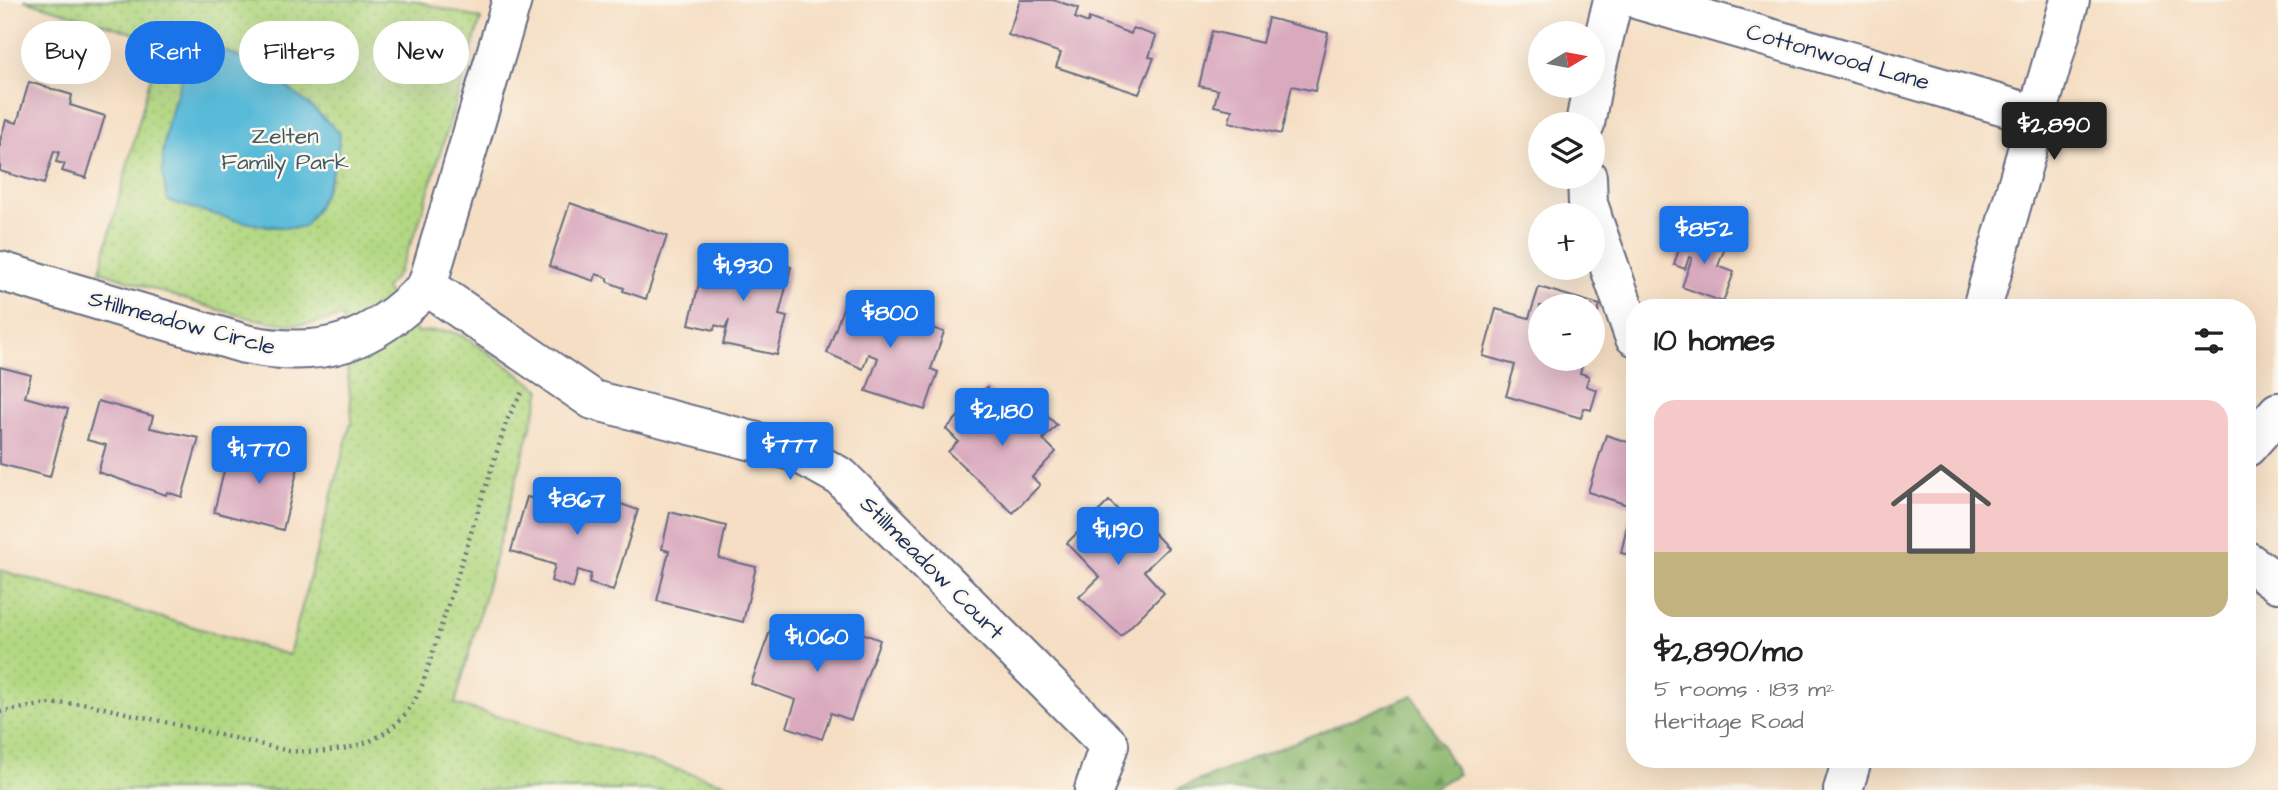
<!DOCTYPE html>
<meta charset="utf-8">
<style>
:root{--surface:#fff;--page:#f6f6f6;--text:#222;--muted:#767676;--line:#e0e0e0;--accent:#1a73e8}
body{margin:0;font-family:"Architects Daughter",sans-serif;background:var(--page);color:var(--text);height:100vh;display:flex;flex-direction:column;font-size:26px;white-space:nowrap}
*{box-sizing:border-box;margin:0}
p{font-size:23px;color:var(--muted)}
.icon{flex:none;width:38px;height:38px;fill:none;stroke:currentColor;stroke-width:2;stroke-linecap:round;stroke-linejoin:round}
.map{position:relative;flex:1;overflow:hidden}
.panel{position:absolute;left:1626px;top:299px;width:630px;height:469px;display:flex;flex-direction:column;background:var(--surface);border-radius:28px;box-shadow:0 7px 28px #0002}
.panel>*{flex:none}
.guide{position:absolute;left:21px;top:21px;width:665px;height:63px;display:flex;gap:14px}
.needle{width:46px;rotate:80deg}
.controls{position:absolute;left:1528px;top:21px;display:grid;gap:14px}
.controls a{display:grid;place-items:center;width:77px;height:77px;border-radius:50%;background:var(--surface);box-shadow:0 7px 28px #0002;font-size:35px}
.price{position:absolute;translate:-50% -60px;padding:0 16px;border-radius:7px;background:var(--accent);color:#fff;font-size:23px;line-height:46px;filter:drop-shadow(0 2px 4px #0008)}
.price::after{content:'';position:absolute;left:50%;top:42px;width:21px;height:16px;margin-left:-10px;background:inherit;clip-path:polygon(0 0,100% 0,50% 100%)}
.price.selected{background:#222;color:#fff}
ul{padding:0;list-style:none}
li{display:grid;align-content:center;gap:14px;height:371px;padding:0 28px}
li+li{border-top:2px solid var(--line)}
li span{display:grid;place-items:center;height:217px;border-radius:21px;color:#555}
li>.icon{margin-inline-start:auto}
span .icon{width:126px;height:126px;fill:#fffc;stroke-width:1}
li b{font-size:30px}
h2{display:flex;justify-content:space-between;align-items:center;height:84px;padding:0 28px;font-size:30px}
.chip{padding:0 24px;border-radius:32px;background:var(--surface);box-shadow:0 7px 28px #0002;font-size:24px;line-height:63px}
.chip.selected{background:var(--accent);color:#fff}
.map>svg:first-child{display:block}
.forest{fill:url(#forest-firs);stroke:#547467;stroke-width:2}
.park{fill:url(#park-dots);stroke:#668470;stroke-width:2}
.water{fill:#5abbd9;stroke:#3a759c;stroke-width:2}
.building{fill:#d9a9be}
.lines{fill:none;stroke-linecap:round;stroke-linejoin:round}
.minor-casing{stroke:#676c81;stroke-width:42}
.major-casing{stroke:#676c81;stroke-width:42}
.path{stroke:#676c81;stroke-width:4.5;stroke-dasharray:2 5;stroke-linecap:butt}
.minor{stroke:#fff;stroke-width:38}
.major{stroke:#fff;stroke-width:38}
.labels{text-anchor:middle;dominant-baseline:central;stroke-width:5;stroke-linejoin:round;paint-order:stroke}
.street-label{font-size:23px;fill:#1b2f5e;stroke:#fbf7ec}
.park-label{font-size:23px;fill:#415967;stroke:#fbf7ec}
</style>
<div class="map">
<svg width="2278" height="790" viewBox="0 0 2278 790">
<defs>
<pattern id="forest-firs" width="22" height="20" patternUnits="userSpaceOnUse" patternTransform="scale(1.75)"><rect width="22" height="20" fill="#8db870"/><path d="M5 1l3.5 6h-7zM16 11l3.5 6h-7z" fill="#72965f"/></pattern>
<pattern id="park-dots" width="8" height="8" patternUnits="userSpaceOnUse" patternTransform="scale(1.75)"><rect width="8" height="8" fill="#b2d882"/><path d="M2 2h.1M6 6h.1" fill="none" stroke="#98ba73" stroke-width="1.8" stroke-linecap="round"/></pattern>
</defs>
<rect width="100%" height="100%" fill="#fbf7ec"/>
<filter id="ink" filterUnits="userSpaceOnUse"><feTurbulence type="fractalNoise" baseFrequency=".0143" numOctaves="2"/><feDisplacementMap in="SourceGraphic" scale="14" xChannelSelector="R" yChannelSelector="G"/><feConvolveMatrix kernelMatrix="1 2 1 2 8 2 1 2 1" color-interpolation-filters="sRGB"/></filter>
<filter id="wash" filterUnits="userSpaceOnUse"><feTurbulence type="fractalNoise" baseFrequency=".00686" numOctaves="4" result="noise"/><feDisplacementMap in="SourceGraphic" scale="28" xChannelSelector="R" yChannelSelector="G"/><feGaussianBlur stdDeviation="1.57" result="paint"/><feColorMatrix in="noise" values="0 0 0 0 0 0 0 0 0 0 0 0 0 0 0 0 0 1.4 0 .05"/><feComposite in="paint" operator="in"/></filter>
<g filter="url(#wash)">
<rect width="100%" height="100%" fill="#f5dec3"/>
<path class="forest" d="M1413,695L1458,774L1430,790H1175Z"/>
<path class="park" d="M24,0H412L481,19L418,226L397,275L385,288L417,332L449,331L469,339L541,390L455,704L747,790H0V570L289,655L352,419L343,317C330,319 318,323 305,324C255,328 151,287 100,271L160,41Z"/>
<path class="water" d="M208,44C259,62 302,95 340,134C337,167 324,201 304,227C263,232 207,212 168,201C152,150 175,98 193,50Z"/>
<g id="blocks">
<path class="building" d="M1020,0H1053L1078,8L1075,18L1088,23L1089,18L1131,34L1133,28L1156,36L1149,57L1154,58L1139,94L1056,67L1061,53L1008,35Z
M1268,18L1328,33L1315,91L1292,86L1281,134L1229,122L1232,110L1214,106L1218,90L1199,86L1212,31L1262,43Z
M29,82L72,95L70,105L105,116L86,178L62,171L65,164L56,162L59,152L54,151L44,184L0,171V141L6,120L17,123Z
M570,203L667,236L646,299L623,291L624,288L608,282V278L596,274L594,281L549,266Z
M1685,230L1726,245L1718,266L1734,272L1723,302L1682,287L1692,258L1689,257L1685,269L1674,265Z
M747,256L791,267L779,315L787,317L777,355L723,344L729,320L725,328L715,325L714,330L689,324L705,259L744,269Z
M1539,287L1600,305L1593,329L1592,306H1540V359H1584L1580,373L1589,376L1586,386L1597,390L1591,410L1584,408L1581,418L1506,396L1515,365L1483,356L1496,309L1529,318Z
M847,297L893,314L898,301L926,312L921,324L944,332L931,369L938,372L925,410L866,391L878,358L868,354L863,369L827,353Z
M0,367L31,375L25,397L68,409L50,477L0,464Z
M987,387L1022,422L1037,407L1057,425L1043,439L1056,452L1032,477L1040,485L1013,513L948,452L958,441L946,429Z
M98,401L153,416L150,428L199,438L182,497L167,492L166,495L98,472L106,445L87,440Z
M1606,435L1634,444V507L1588,492Z
M266,442L302,451L283,530L214,512L229,450L262,458Z
M579,489L638,510L613,591L589,583L591,574L578,570L573,588L551,581L555,565L511,551L527,497L574,507Z
M1109,501L1142,534L1149,528L1168,548L1144,571L1164,593L1121,636L1079,597L1100,577L1067,543Z
M670,512L726,526L719,558L756,567L743,622L657,601L669,551L662,549Z
M1630,512L1634,513V556L1621,553Z
M824,618L880,640L851,720L831,713L822,739L787,727L796,700L751,684L770,631L809,640L805,650L812,652Z"/>
</g>
</g>
<g filter="url(#ink)">
<use href="#blocks" fill-opacity="0" stroke="#676c81" stroke-width="2"/>
<g class="lines">
<defs>
<path id="minor" d="M1639,0L2036,115
M1592,86L1613,0
M1585,124L1592,86
M1587,177L1588,204L1592,215
M1592,217L1634,336
M0,271L245,344C323,360 372,343 427,286L512,0
M427,286L593,400L796,452L841,477L1109,745L1094,790
M2247,447L2278,412
M2247,561L2278,583"/>
<path id="major" d="M1982,308L2070,0
M1843,790L1852,760"/>
</defs>
<use href="#minor" class="minor-casing"/>
<use href="#major" class="major-casing"/>
<path class="path" d="M0,712L47,704L83,703L289,751C349,755 399,743 423,683L507,420L522,392"/>
<use href="#minor" class="minor"/>
<use href="#major" class="major"/>
</g>
</g>
<g class="labels">
<g class="street-label">
<text transform="translate(1838 57) rotate(16)">Cottonwood Lane</text>
<text transform="translate(182 323) rotate(15)">Stillmeadow Circle</text>
<text transform="translate(932 568) rotate(45)">Stillmeadow Court</text>
</g>
<g class="park-label">
<text x="285" y="136">Zelten<tspan x="285" dy="26">Family Park</tspan></text>
</g>
</g>
</svg>
<div class="controls">
<a><svg class="needle" viewBox="-14 -14 28 28"><path d="M0-13l5 13h-10z" fill="#e53935"/><path d="M0 13l5-13h-10z" fill="#767676"/></svg></a>
<a><svg class="icon" aria-label="layers" viewBox="0 0 24 24"><path d="M12 4l9 5-9 5-9-5zM3 14l9 5 9-5"/></svg></a>
<a>+</a>
<a>−</a>
</div>
<b class="price selected" style="left:2054px;top:162px">$2,890</b>
<b class="price" style="left:1704px;top:266px">$852</b>
<b class="price" style="left:743px;top:303px">$1,930</b>
<b class="price" style="left:890px;top:350px">$800</b>
<b class="price" style="left:1002px;top:448px">$2,180</b>
<b class="price" style="left:790px;top:482px">$777</b>
<b class="price" style="left:259px;top:486px">$1,770</b>
<b class="price" style="left:577px;top:537px">$867</b>
<b class="price" style="left:1118px;top:567px">$1,190</b>
<b class="price" style="left:817px;top:674px">$1,060</b>
<div class="guide">
<a class="chip">Buy</a>
<a class="chip selected">Rent</a>
<a class="chip">Filters</a>
<a class="chip">New</a>
</div>
<section class="panel">
<h2>10 homes<svg class="icon" aria-label="filters" viewBox="0 0 24 24"><path d="M4 7h16M4 17h16"/><circle cx="9" cy="7" r="2"/><circle cx="15" cy="17" r="2"/></svg></h2>
<ul>
<li><span style="background:linear-gradient(#f6c9c9 70%,#c2b280 0)"><svg class="icon" aria-label="home" viewBox="0 0 24 24"><path d="M3 11l9-7 9 7M6 9v11h12V9"/></svg></span><div><b>$2,890/mo</b><p>5 rooms · 183 m²</p><p>Heritage Road</p></div></li>
</ul>
</section>
</div>
